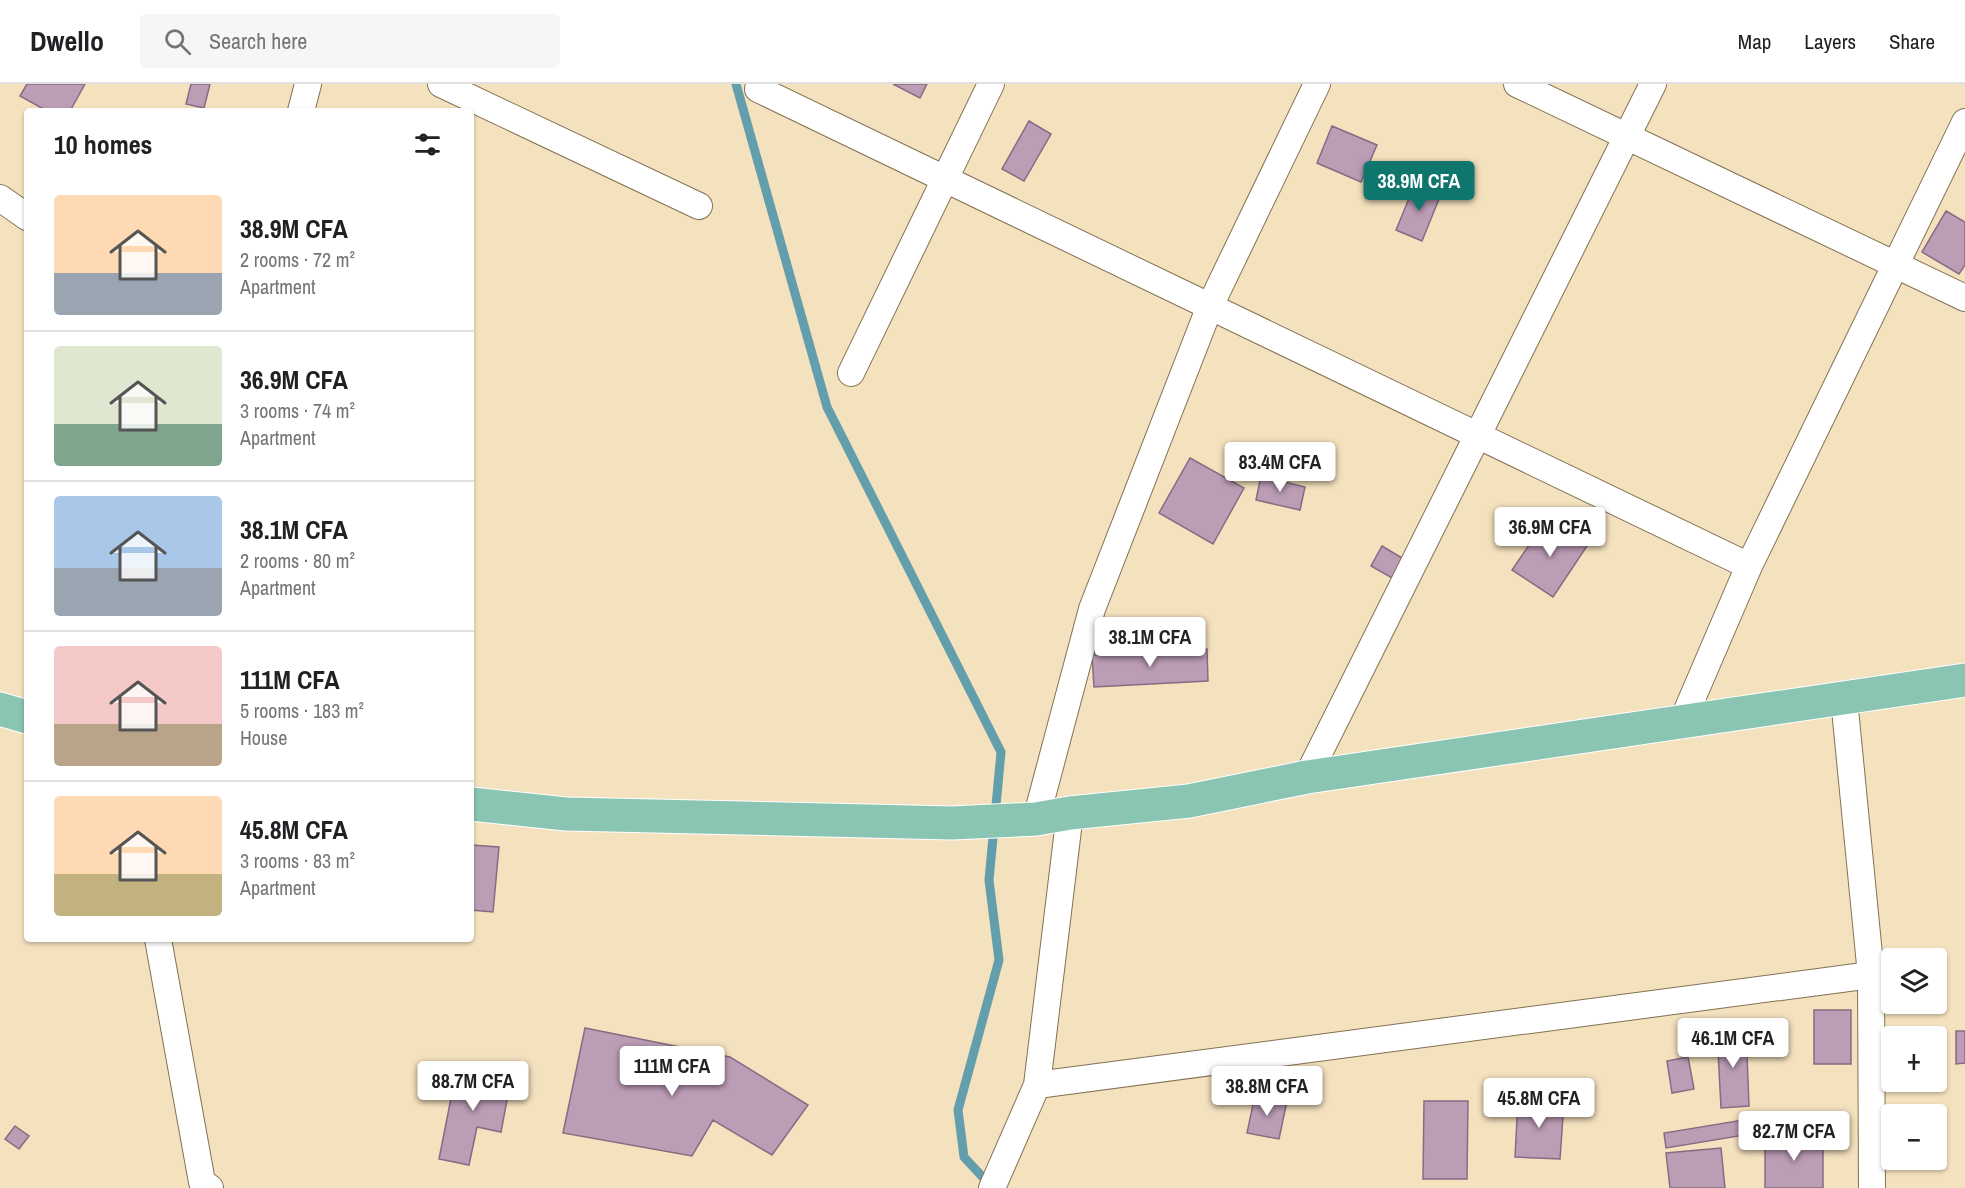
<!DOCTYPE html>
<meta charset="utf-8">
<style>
:root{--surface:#fff;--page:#f6f6f6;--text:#202124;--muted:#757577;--line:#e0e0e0;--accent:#0f766e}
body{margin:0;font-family:"Archivo Narrow",sans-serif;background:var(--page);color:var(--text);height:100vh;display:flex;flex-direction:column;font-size:22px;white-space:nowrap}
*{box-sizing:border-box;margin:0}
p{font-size:20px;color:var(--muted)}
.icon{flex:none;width:33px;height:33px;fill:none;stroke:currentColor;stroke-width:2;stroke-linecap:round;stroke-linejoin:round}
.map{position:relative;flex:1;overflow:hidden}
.details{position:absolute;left:24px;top:24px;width:450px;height:834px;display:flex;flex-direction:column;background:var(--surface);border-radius:6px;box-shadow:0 2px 4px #0004}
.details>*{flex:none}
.buttons{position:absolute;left:1881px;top:864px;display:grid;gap:12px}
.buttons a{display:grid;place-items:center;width:66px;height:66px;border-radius:6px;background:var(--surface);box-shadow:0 2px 4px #0004;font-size:30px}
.price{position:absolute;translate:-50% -51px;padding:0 14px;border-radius:6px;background:#fff;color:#222;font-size:20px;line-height:39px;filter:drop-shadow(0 2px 3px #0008)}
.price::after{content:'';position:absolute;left:50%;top:36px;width:18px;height:14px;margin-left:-9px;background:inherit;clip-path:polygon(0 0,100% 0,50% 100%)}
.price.current{background:var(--accent);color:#fff}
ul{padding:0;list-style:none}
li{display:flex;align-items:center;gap:18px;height:150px;padding:0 30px}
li+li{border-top:2px solid var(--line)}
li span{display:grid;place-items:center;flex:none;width:168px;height:120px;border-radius:6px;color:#555}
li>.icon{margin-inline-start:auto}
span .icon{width:72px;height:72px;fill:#fffc;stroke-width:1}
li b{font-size:26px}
h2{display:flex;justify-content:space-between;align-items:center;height:72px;padding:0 30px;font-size:26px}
header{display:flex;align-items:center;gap:36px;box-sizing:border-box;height:84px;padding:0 30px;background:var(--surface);border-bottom:2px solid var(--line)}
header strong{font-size:28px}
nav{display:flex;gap:33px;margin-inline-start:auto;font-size:21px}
.search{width:420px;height:54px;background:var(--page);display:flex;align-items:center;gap:15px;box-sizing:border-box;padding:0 21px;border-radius:6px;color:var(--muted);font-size:22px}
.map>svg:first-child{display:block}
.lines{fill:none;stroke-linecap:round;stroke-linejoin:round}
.stream{stroke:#639eac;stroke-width:9}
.building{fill:#bc9db6;stroke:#876b82;stroke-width:1.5}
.street-casing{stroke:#837152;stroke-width:28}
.primary-casing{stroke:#fff;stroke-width:35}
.street{stroke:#fff;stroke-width:26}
.primary{stroke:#8ac4b3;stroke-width:33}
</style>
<header>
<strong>Dwello</strong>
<div class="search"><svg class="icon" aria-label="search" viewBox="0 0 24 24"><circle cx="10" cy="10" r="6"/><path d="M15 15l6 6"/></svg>Search here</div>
<nav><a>Map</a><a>Layers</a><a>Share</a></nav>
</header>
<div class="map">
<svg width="1965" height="1104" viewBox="0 0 1965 1104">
<rect width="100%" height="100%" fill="#f4e1be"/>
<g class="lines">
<path class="stream" d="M736,0L827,323L1001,668L989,796L999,876L958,1026L964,1073L991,1102"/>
</g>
<path class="building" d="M27,0H85L70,27H47L20,12Z
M191,0H210L204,24L186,20Z
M893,0H927L920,14Z
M1029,37L1051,50L1024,97L1002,85Z
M1332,42L1377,61L1361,98L1317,79Z
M1415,100L1441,110L1422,157L1396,146Z
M1946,127L1965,138V181L1959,190L1922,168Z
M1190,374L1244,404L1213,460L1159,429Z
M1261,392L1305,403L1300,426L1256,416Z
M1547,435L1587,462L1553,513L1512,486Z
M1382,462L1412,480L1401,499L1371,482Z
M1207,565L1208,597L1094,603L1092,571Z
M471,761L499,763L493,828L471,826Z
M1814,926H1851V980H1814Z
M585,944L730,973L808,1021L772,1071L713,1036L692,1072L563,1049Z
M1746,946L1749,1022L1721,1024L1717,948Z
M1956,947H1965V979L1956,980Z
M1688,973L1694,1005L1672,1009L1667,977Z
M457,984L511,995L501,1048L477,1043L469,1081L439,1075Z
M1255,1011L1287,1017L1279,1055L1247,1049Z
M1518,1016L1564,1018L1560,1075L1515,1073Z
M1424,1017H1468L1467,1095H1423Z
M1749,1035L1751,1050L1666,1064L1664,1049Z
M15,1042L29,1052L19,1065L5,1055Z
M1823,1052V1104H1765V1053Z
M1721,1064L1725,1104H1670L1666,1069Z"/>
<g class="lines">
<defs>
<path id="street" d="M441,0L699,122
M1517,0L1965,214
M758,5L1749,482
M301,27L308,0
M0,114L27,133
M851,289L991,0
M1844,615L1871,891L1872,1104
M1682,638L1749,482L1965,38
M1307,693L1653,0
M1036,735L1092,525L1210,222L1317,0
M158,855L202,1098L210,1104
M1037,1001L1871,891
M992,1104L1037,1001L1070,729"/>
<path id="primary" d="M0,625L27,633
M471,720L566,730L952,739L1036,735L1070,729L1189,717L1307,693L1965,596"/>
</defs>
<use href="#street" class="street-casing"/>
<use href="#primary" class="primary-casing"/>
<use href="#street" class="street"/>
<use href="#primary" class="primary"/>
</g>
</svg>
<div class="buttons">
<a><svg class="icon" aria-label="layers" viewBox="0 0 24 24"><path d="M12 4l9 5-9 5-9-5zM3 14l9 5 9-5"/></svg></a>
<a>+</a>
<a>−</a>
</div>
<b class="price current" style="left:1419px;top:128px">38.9M CFA</b>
<b class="price" style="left:1280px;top:409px">83.4M CFA</b>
<b class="price" style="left:1550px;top:474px">36.9M CFA</b>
<b class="price" style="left:1150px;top:584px">38.1M CFA</b>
<b class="price" style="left:1733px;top:985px">46.1M CFA</b>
<b class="price" style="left:672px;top:1013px">111M CFA</b>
<b class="price" style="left:473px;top:1028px">88.7M CFA</b>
<b class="price" style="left:1267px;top:1033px">38.8M CFA</b>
<b class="price" style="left:1539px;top:1045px">45.8M CFA</b>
<b class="price" style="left:1794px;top:1078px">82.7M CFA</b>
<section class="details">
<h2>10 homes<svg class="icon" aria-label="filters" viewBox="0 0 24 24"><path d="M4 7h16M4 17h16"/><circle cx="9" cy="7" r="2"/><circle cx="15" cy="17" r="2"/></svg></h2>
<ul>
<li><span style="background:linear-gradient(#ffd9b3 65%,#9aa5b1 0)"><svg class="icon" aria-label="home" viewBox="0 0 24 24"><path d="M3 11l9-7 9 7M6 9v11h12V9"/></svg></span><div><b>38.9M CFA</b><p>2 rooms · 72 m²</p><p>Apartment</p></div></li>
<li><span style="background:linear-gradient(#dfe7d0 65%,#7fa58c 0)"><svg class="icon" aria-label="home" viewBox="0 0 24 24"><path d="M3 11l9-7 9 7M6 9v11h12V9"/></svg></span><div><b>36.9M CFA</b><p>3 rooms · 74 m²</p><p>Apartment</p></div></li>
<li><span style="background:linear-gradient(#a9c7e8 60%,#9aa5b1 0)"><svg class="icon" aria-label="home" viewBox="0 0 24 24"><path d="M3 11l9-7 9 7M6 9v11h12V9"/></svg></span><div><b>38.1M CFA</b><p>2 rooms · 80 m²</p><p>Apartment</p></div></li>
<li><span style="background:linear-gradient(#f6c9c9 65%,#b9a48a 0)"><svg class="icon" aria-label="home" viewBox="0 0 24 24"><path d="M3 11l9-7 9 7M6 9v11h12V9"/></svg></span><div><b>111M CFA</b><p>5 rooms · 183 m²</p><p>House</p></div></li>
<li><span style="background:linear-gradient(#ffd9b3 65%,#c2b280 0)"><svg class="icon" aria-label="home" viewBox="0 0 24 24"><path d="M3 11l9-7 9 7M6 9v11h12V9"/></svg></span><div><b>45.8M CFA</b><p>3 rooms · 83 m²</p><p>Apartment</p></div></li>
</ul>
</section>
</div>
